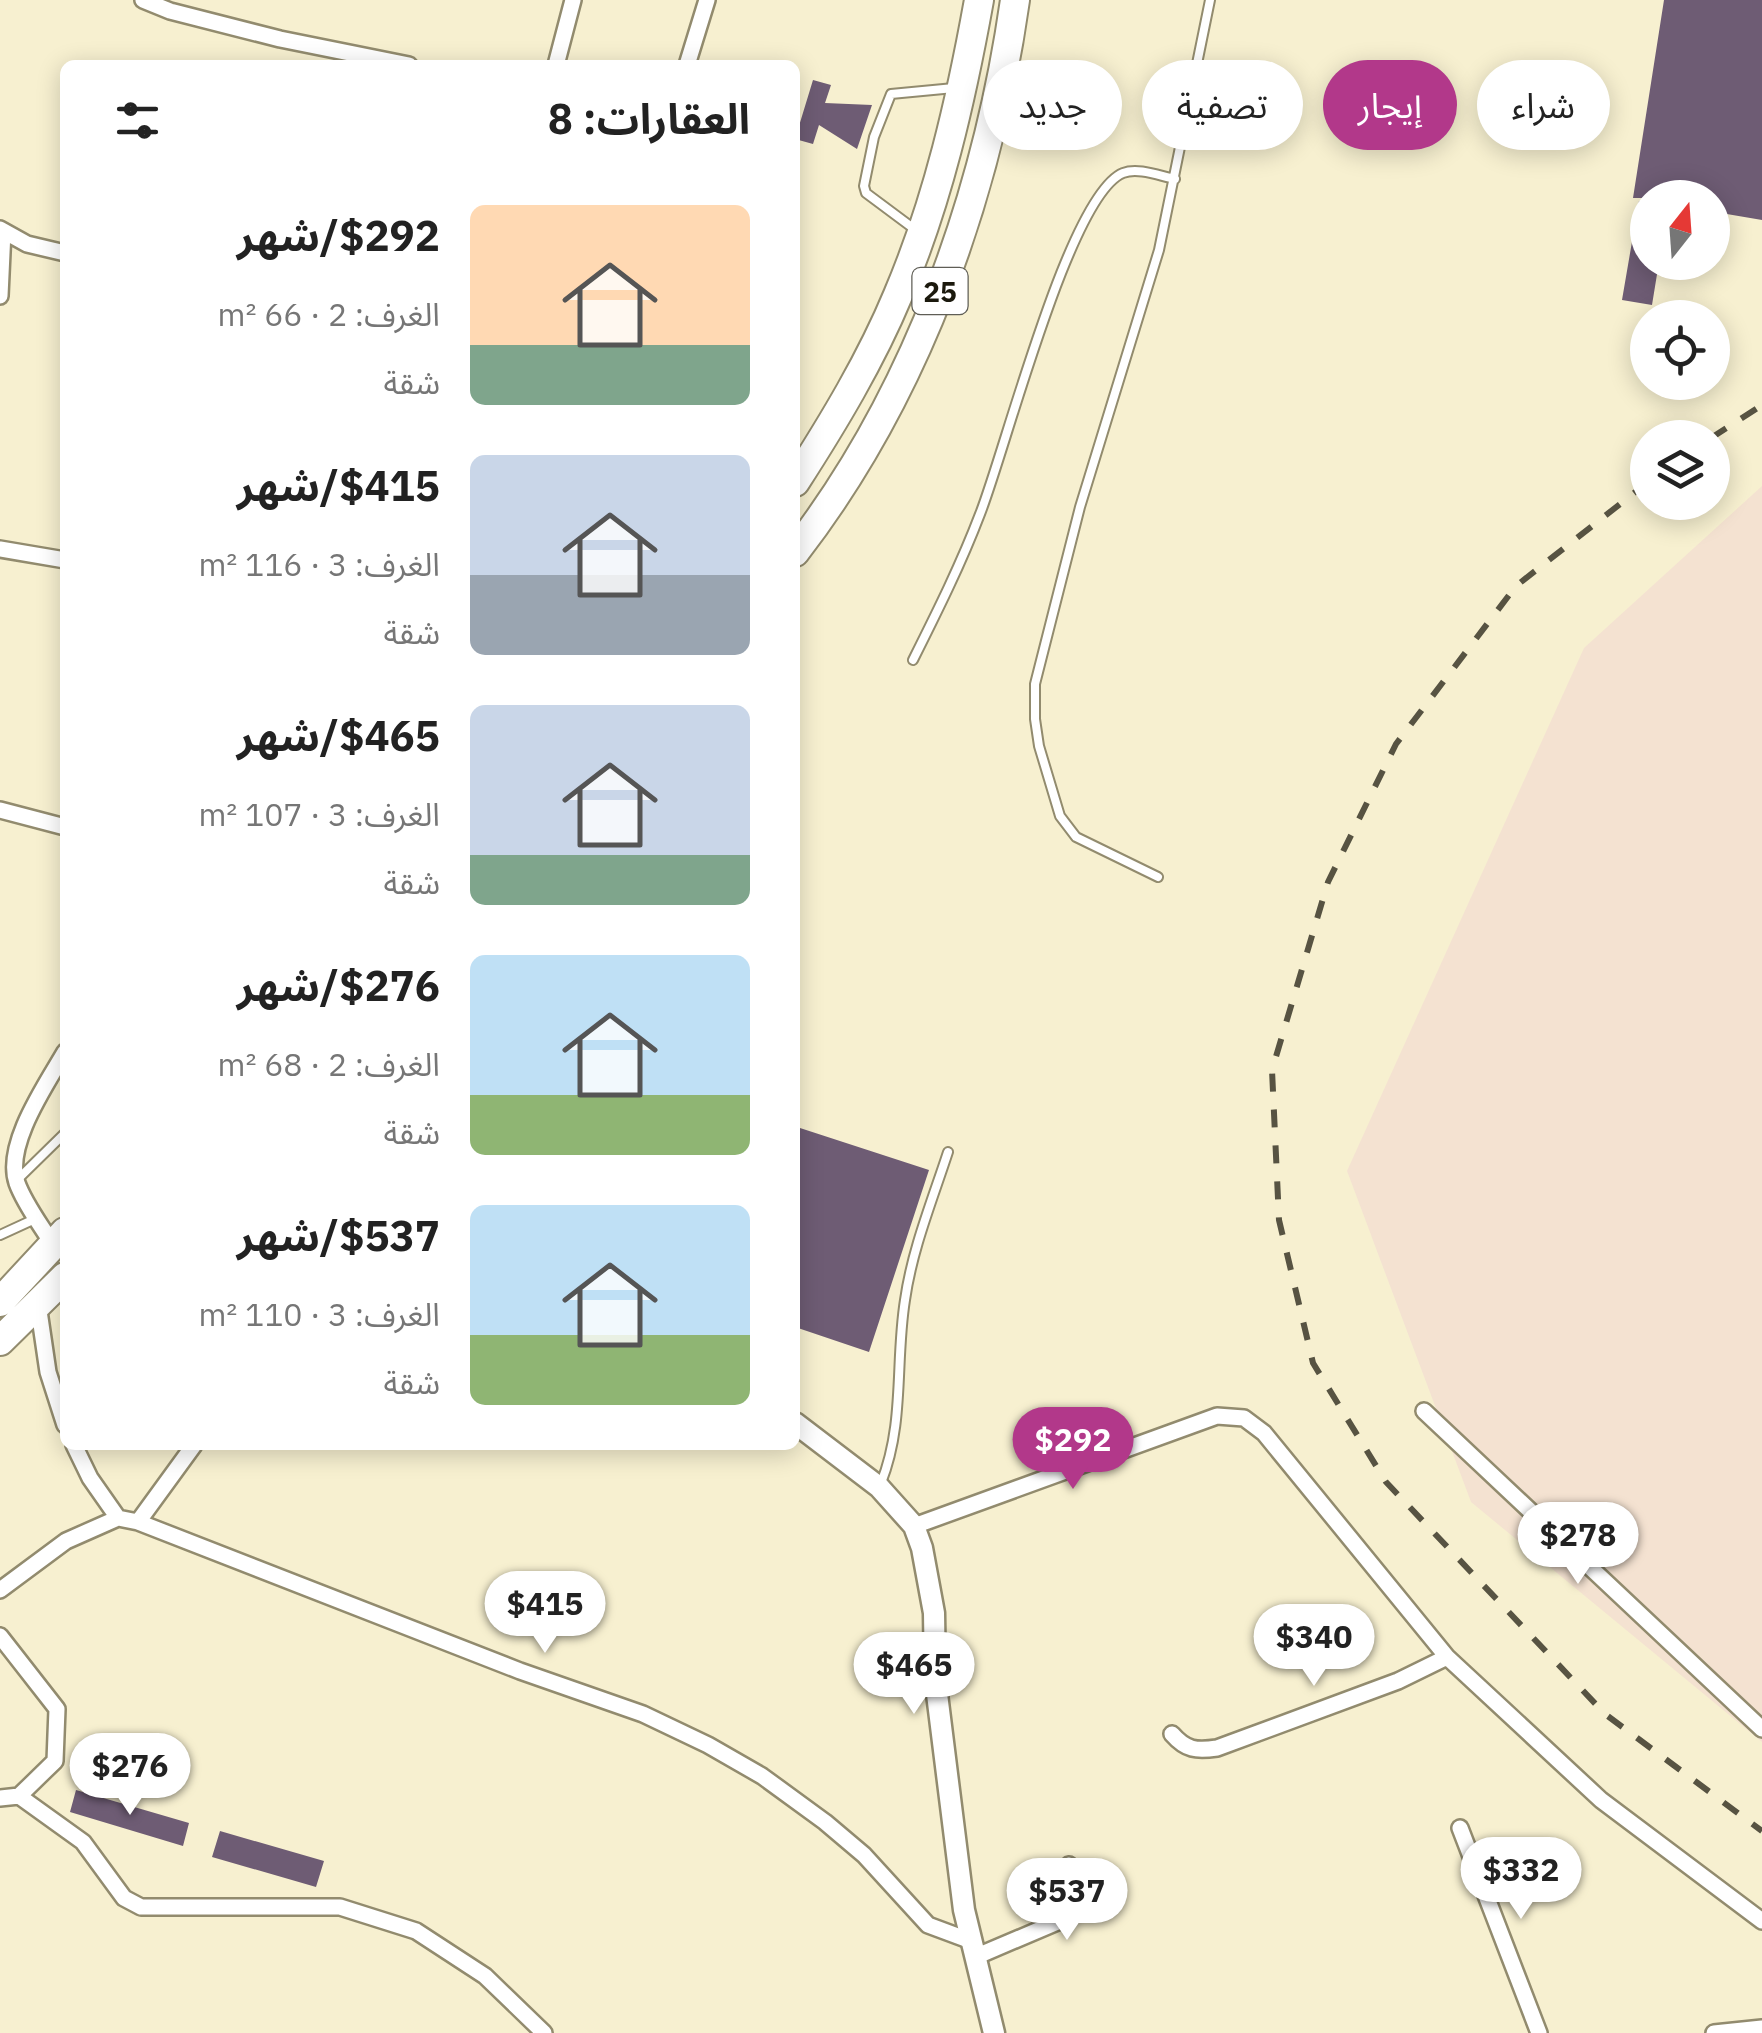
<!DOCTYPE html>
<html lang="ar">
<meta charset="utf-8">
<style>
:root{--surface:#fff;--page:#f6f6f6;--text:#222;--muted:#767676;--accent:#b2388a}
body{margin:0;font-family:"IBM Plex Sans","Noto Sans Arabic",sans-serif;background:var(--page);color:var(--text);direction:rtl;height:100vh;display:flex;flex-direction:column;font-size:38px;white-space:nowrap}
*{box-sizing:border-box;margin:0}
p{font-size:32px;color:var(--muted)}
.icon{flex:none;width:55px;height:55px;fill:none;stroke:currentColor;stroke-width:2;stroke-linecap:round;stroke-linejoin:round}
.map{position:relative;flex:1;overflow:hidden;direction:ltr}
.panel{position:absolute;left:60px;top:60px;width:740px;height:1390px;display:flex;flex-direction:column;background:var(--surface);border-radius:15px;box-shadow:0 5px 25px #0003;direction:rtl}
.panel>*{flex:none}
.top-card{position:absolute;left:830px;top:60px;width:780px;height:90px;direction:rtl;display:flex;gap:20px}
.needle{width:65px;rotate:17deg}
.tools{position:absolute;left:1630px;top:180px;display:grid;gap:20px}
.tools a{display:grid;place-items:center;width:100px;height:100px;border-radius:50%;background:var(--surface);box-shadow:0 5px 25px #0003;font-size:50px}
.price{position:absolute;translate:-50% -85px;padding:0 22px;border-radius:35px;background:#fff;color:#222;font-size:32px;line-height:65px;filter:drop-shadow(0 2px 5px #0008)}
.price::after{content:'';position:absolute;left:50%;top:60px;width:30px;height:22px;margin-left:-15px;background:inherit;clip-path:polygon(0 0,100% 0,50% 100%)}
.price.active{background:var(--accent);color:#fff}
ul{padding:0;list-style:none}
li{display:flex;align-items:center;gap:30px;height:250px;padding:0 50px}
li span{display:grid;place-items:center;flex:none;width:280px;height:200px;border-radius:15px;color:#555}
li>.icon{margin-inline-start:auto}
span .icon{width:120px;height:120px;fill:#fffc;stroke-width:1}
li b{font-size:42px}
h2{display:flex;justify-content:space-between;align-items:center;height:120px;padding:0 50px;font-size:42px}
.tag{padding:0 35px;border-radius:45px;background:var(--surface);box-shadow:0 5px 25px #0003;font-size:35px;line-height:90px}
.tag.active{background:var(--accent);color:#fff}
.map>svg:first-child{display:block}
.industrial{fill:#f4e2d1}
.building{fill:#6e5c74}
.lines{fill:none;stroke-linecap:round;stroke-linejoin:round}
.service-casing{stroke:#928b6e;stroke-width:12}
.minor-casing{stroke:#928b6e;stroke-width:20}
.tertiary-casing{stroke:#928b6e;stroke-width:25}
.trunk-casing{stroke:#928b6e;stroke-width:32}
.service{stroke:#fff;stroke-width:8}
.minor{stroke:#fff;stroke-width:15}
.tertiary{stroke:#fff;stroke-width:20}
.trunk{stroke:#fff;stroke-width:28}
.rail{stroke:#575342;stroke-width:6;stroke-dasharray:18 18;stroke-linecap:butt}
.labels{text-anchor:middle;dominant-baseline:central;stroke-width:10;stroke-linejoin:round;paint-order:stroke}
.shield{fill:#fff;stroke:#5f5e56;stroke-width:2.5}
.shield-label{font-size:28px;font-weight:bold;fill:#1b190d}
</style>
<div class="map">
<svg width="1762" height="2033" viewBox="0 0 1762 2033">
<rect width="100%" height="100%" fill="#f7f0d0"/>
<path class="industrial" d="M1762,486V1742L1471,1502L1347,1171L1584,648Z"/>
<path class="building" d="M1664,0H1762V220L1715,212L1717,198H1633Z
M813,80L831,85L825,103L872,105L857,149L819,125L813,144L795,139Z
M1639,201L1648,202V262H1659L1652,305L1622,300Z
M800,1128L929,1170L869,1352L795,1327V1142Z
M76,1790L189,1823L183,1846L70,1812Z
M220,1831L324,1861L316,1887L212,1857Z"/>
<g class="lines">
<defs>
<path id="service" d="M917,231L866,193L864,186L874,137L891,94L954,88
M913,660C937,612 961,564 980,514C1005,452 1069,195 1123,173C1138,167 1160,176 1175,179
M1158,877L1076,837L1060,816L1039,746L1035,719V684L1080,507L1159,250L1210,0
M16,1181L65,1133
M0,1235L37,1218
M881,1483C905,1423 895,1362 905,1300C912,1250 932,1201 948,1152"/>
<path id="minor" d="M143,0L170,11L280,39L409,65
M556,65L573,0
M687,65L707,0
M0,229L27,244L65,253
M0,296L3,231
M0,549L65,560
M0,810L65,827
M53,1245C41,1225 25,1205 17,1183C4,1145 46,1085 65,1052
M38,1304L48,1372L65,1425
M1424,1411L1762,1729
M74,1445L90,1478L118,1518L138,1522L520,1671L643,1714L708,1745L762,1776L825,1822L864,1855L928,1925L971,1941
M138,1522L194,1445
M914,1526L1217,1416L1244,1418L1264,1433L1447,1657L1601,1800L1762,1921
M0,1590L66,1541L118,1518
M0,1636L57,1709L55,1761L19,1796L0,1798
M1172,1734C1186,1750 1196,1751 1217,1748L1398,1681L1447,1657
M19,1796L83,1842L124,1898L141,1907H340L416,1931L485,1976L544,2033
M1460,1828L1539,2033
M975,1957L1062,1920L1072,1899L1069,1865
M1714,2033L1762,2028"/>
<path id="tertiary" d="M795,1423L879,1487L914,1526L922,1548L934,1613L935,1678L964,1910L994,2033"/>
<path id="trunk" d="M795,482C833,423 871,360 898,295C938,201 961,100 979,0
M795,552C917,394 987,196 1015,0
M0,1302L65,1232
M0,1341L65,1277"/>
</defs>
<use href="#service" class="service-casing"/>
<use href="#minor" class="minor-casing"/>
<use href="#tertiary" class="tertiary-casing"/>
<use href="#trunk" class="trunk-casing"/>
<use href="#service" class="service"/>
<use href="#minor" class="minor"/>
<use href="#tertiary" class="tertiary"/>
<use href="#trunk" class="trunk"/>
<path class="rail" d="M1711,438L1762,405
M1648,482L1516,586L1396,744L1328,882L1272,1070L1279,1220L1313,1363L1386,1482L1605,1714L1762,1831"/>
</g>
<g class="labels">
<rect class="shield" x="912.5" y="268" width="55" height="46" rx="8"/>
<g class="shield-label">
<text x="940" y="291">25</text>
</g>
</g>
</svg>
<div class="tools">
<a><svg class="needle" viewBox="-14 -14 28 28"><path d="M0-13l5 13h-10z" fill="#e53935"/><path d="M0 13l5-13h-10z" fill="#767676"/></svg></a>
<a><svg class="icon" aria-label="locate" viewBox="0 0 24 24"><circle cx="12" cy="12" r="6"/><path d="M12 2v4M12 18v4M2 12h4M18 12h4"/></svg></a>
<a><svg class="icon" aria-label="layers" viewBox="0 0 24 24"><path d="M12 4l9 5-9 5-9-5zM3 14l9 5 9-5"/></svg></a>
</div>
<b class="price active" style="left:1073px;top:1492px">$292</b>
<b class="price" style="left:1578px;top:1587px">$278</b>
<b class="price" style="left:545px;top:1656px">$415</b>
<b class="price" style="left:1314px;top:1689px">$340</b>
<b class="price" style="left:914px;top:1717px">$465</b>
<b class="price" style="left:130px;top:1818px">$276</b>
<b class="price" style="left:1521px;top:1922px">$332</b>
<b class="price" style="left:1067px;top:1943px">$537</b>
<div class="top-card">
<a class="tag">شراء</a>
<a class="tag active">إيجار</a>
<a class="tag">تصفية</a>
<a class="tag">جديد</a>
</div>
<section class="panel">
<h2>العقارات: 8<svg class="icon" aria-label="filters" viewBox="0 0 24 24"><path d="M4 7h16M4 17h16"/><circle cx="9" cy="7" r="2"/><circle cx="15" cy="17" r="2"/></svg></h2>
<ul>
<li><span style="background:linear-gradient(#ffd9b3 70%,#7fa58c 0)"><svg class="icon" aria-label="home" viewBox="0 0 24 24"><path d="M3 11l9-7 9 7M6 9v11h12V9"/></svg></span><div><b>$292/شهر</b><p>الغرف: 2 · 66 m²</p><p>شقة</p></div></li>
<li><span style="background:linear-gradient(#c9d6e8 60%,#9aa5b1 0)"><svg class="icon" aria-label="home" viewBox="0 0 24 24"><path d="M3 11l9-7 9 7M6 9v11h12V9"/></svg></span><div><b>$415/شهر</b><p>الغرف: 3 · 116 m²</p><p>شقة</p></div></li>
<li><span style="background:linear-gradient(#c9d6e8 75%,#7fa58c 0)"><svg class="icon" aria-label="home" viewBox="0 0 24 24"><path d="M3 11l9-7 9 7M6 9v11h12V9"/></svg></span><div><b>$465/شهر</b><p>الغرف: 3 · 107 m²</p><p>شقة</p></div></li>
<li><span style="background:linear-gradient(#bfe0f5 70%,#8fb573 0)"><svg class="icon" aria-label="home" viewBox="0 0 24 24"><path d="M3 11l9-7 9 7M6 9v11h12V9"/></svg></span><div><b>$276/شهر</b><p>الغرف: 2 · 68 m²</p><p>شقة</p></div></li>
<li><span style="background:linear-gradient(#bfe0f5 65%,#8fb573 0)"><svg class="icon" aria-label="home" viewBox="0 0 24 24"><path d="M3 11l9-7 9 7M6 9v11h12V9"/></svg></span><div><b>$537/شهر</b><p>الغرف: 3 · 110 m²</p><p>شقة</p></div></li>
</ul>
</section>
</div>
